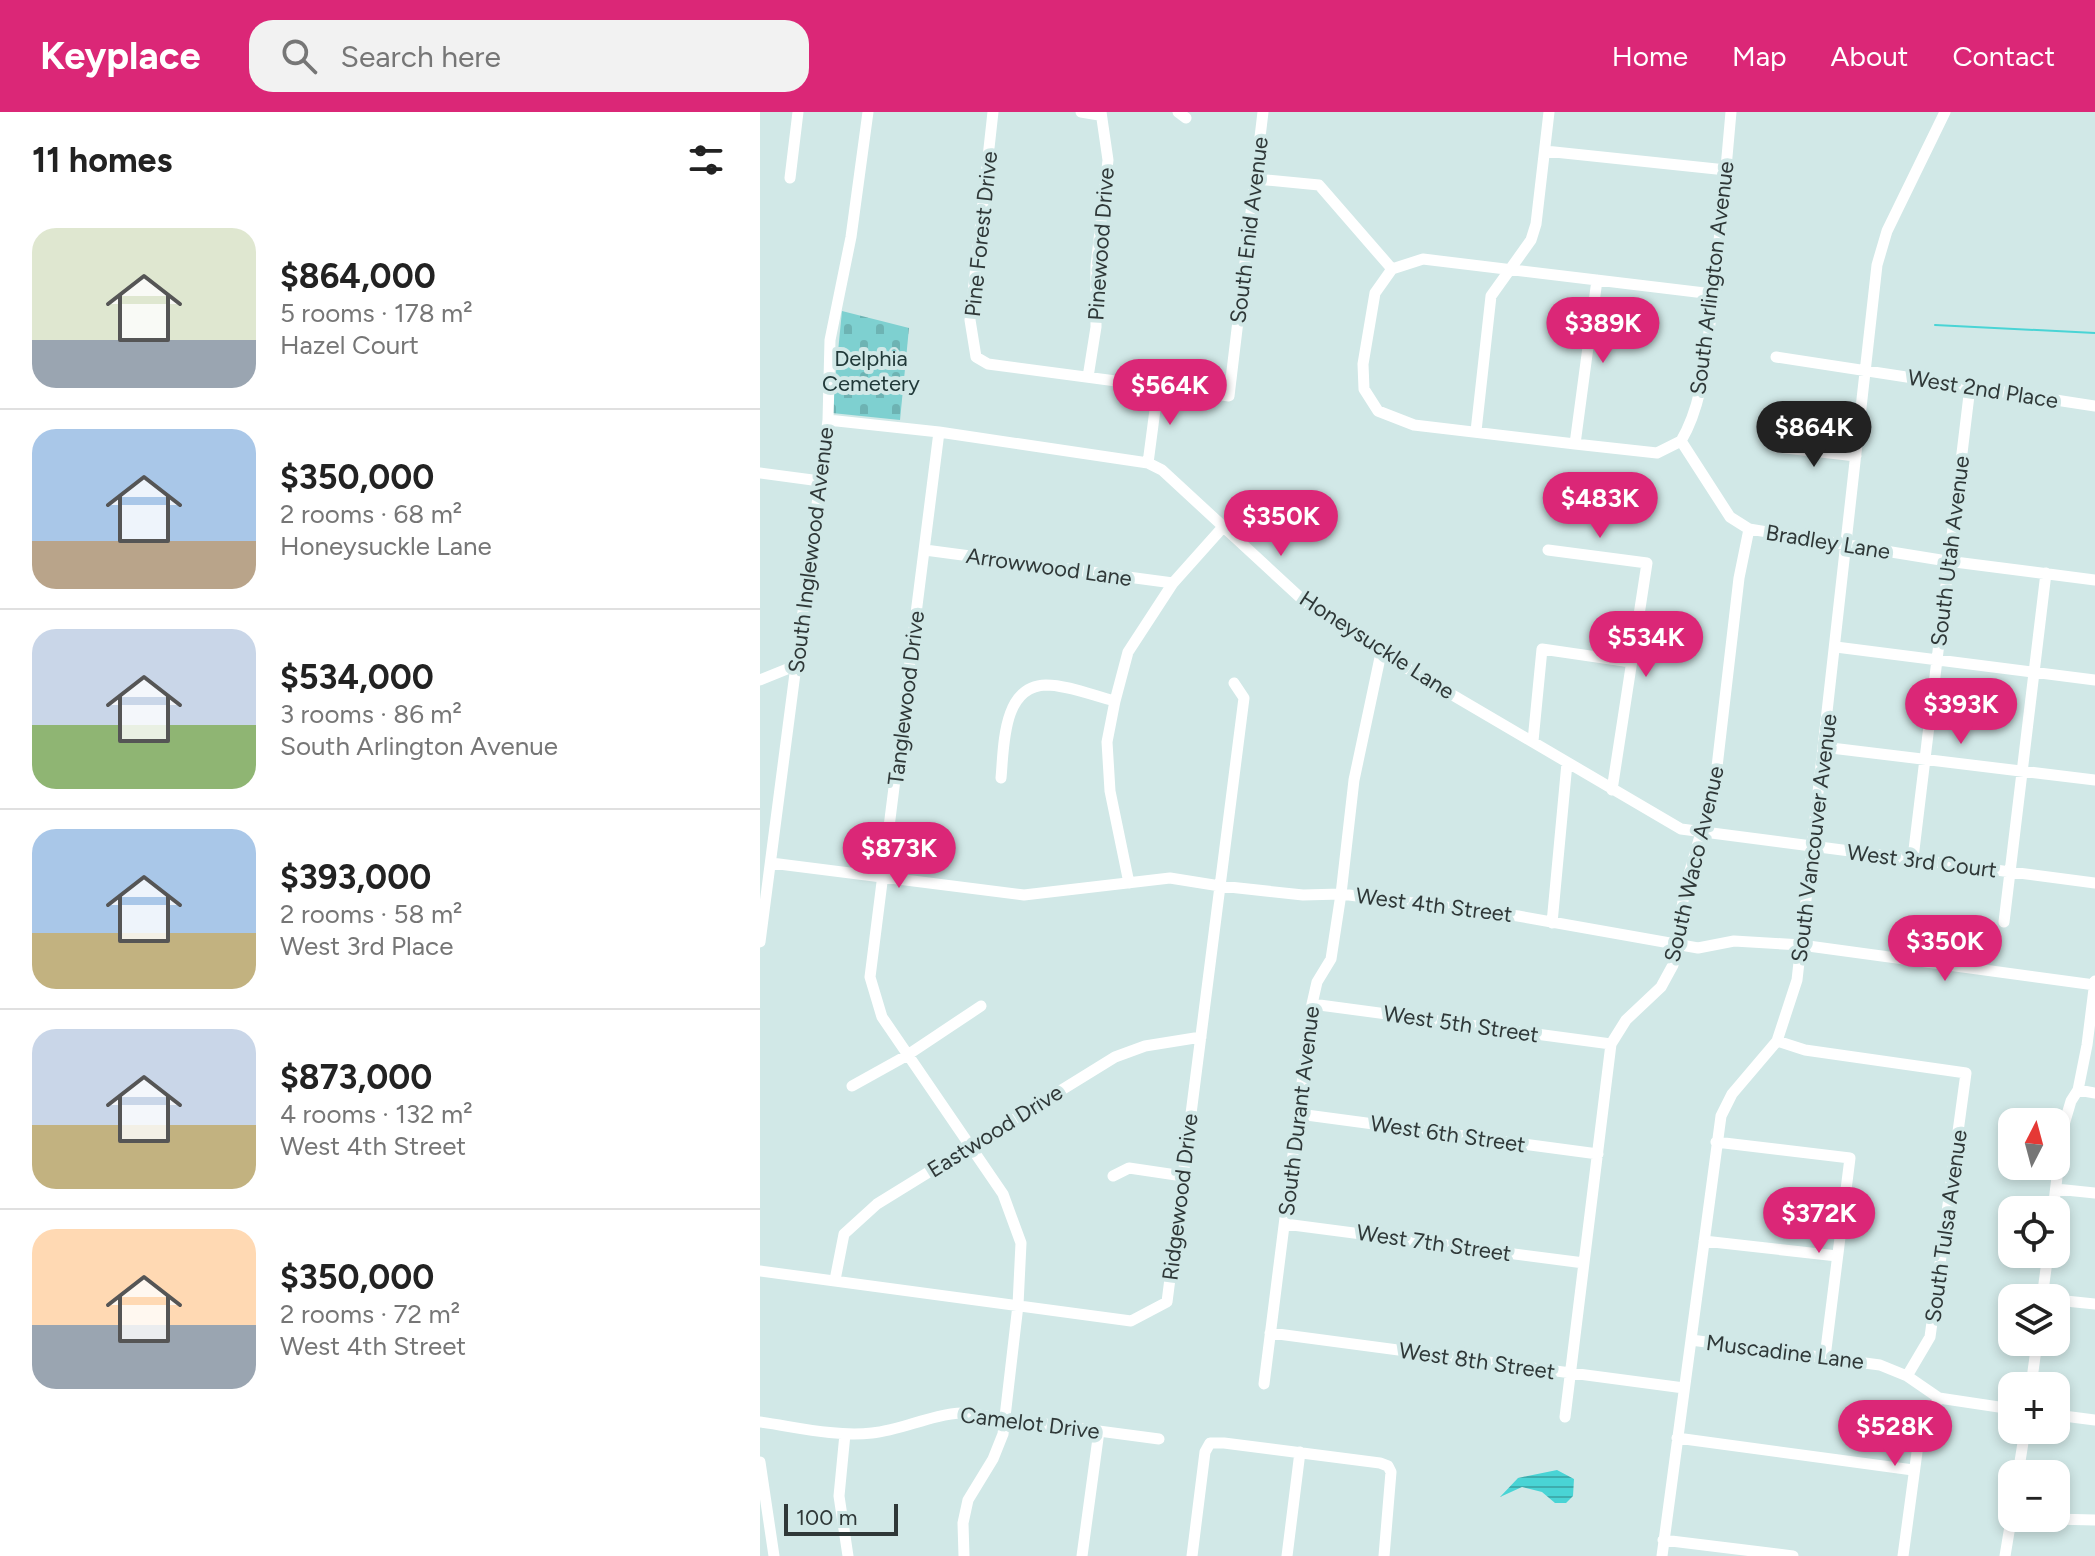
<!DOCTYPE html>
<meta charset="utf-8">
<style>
:root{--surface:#fff;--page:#f2f2f2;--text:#222;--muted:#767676;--line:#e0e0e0;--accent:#db2777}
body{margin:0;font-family:Figtree,sans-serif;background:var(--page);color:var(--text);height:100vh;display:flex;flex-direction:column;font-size:30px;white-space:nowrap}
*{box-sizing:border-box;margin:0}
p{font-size:26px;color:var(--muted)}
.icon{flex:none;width:44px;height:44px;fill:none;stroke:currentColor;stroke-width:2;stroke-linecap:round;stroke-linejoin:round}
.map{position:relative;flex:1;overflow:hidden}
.panel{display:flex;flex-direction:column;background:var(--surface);width:760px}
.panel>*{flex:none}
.needle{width:52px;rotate:6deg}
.controls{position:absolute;left:1238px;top:996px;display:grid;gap:16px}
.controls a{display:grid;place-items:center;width:72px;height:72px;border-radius:16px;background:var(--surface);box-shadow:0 4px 12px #0003;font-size:40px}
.scale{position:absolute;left:24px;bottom:20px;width:114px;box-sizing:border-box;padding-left:8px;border:4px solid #2f3838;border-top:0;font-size:22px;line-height:28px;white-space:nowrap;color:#2f3838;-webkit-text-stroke:6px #d1e8e7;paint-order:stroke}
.price{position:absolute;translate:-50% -68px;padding:0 18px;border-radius:28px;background:var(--accent);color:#fff;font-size:26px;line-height:52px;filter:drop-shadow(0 2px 4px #0008)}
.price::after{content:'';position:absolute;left:50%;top:48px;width:24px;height:18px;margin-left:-12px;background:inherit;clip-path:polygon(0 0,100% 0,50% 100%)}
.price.active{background:#222;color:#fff}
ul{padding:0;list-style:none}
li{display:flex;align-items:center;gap:24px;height:200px;padding:0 32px}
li+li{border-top:2px solid var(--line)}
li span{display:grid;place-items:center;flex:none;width:224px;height:160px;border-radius:24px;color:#555}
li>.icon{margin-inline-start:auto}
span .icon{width:96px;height:96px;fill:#fffc;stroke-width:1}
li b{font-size:34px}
h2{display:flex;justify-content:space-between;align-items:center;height:96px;padding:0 32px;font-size:34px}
header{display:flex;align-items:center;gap:48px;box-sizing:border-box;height:112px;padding:0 40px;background:var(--accent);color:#fff}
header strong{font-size:38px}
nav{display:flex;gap:44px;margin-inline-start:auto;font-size:28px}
.search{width:560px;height:72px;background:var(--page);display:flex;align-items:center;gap:20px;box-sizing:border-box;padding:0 28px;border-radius:24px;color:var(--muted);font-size:30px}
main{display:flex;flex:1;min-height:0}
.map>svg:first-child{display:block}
.cemetery{fill:url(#cemetery-stones)}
.water{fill:url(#water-rules)}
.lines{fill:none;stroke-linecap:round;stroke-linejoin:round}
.stream{stroke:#49d4d5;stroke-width:2}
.minor{stroke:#fff;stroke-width:11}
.labels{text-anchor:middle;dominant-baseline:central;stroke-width:8;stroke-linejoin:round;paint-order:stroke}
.street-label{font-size:22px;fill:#2f3838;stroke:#d1e8e7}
.park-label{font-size:22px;fill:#213939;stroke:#d1e8e7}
</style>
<header>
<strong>Keyplace</strong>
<div class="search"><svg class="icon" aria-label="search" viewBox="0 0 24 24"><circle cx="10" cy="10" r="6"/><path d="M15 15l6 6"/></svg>Search here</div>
<nav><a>Home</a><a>Map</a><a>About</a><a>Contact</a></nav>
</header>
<main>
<section class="panel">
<h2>11 homes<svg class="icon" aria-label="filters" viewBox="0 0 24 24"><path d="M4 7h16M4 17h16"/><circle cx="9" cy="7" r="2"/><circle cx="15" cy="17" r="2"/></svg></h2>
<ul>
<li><span style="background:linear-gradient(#dfe7d0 70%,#9aa5b1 0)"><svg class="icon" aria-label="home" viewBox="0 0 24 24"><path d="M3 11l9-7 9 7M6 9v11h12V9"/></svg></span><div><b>$864,000</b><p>5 rooms · 178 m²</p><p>Hazel Court</p></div></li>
<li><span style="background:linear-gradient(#a9c7e8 70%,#b9a48a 0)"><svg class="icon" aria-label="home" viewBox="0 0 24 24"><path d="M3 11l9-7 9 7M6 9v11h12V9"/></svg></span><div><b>$350,000</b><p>2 rooms · 68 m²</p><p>Honeysuckle Lane</p></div></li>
<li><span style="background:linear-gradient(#c9d6e8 60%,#8fb573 0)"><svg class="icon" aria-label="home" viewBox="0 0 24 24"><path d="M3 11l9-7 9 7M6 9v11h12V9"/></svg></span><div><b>$534,000</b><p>3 rooms · 86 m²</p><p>South Arlington Avenue</p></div></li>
<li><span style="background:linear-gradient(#a9c7e8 65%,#c2b280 0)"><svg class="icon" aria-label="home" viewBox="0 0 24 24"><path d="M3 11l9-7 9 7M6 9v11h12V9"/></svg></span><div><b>$393,000</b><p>2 rooms · 58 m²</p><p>West 3rd Place</p></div></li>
<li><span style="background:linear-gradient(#c9d6e8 60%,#c2b280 0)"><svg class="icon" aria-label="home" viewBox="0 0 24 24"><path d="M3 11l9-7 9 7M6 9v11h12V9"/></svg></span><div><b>$873,000</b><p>4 rooms · 132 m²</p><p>West 4th Street</p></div></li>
<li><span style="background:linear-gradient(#ffd9b3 60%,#9aa5b1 0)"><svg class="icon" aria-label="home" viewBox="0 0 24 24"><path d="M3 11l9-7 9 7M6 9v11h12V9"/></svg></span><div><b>$350,000</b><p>2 rooms · 72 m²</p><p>West 4th Street</p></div></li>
</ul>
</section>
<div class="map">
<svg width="1335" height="1444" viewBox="0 0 1335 1444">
<defs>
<pattern id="cemetery-stones" width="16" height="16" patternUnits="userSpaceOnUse" patternTransform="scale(2)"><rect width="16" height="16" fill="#7ed0d0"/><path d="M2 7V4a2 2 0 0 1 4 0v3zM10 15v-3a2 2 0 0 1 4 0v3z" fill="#6db3b3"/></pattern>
<pattern id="water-rules" width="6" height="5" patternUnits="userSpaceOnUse" patternTransform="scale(2)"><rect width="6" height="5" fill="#49d4d5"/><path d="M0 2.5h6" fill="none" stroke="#3dadae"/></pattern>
</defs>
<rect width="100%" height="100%" fill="#d1e8e7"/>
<path class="cemetery" d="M82,199L149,216L140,308L72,301Z"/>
<path class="water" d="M797,1358L814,1367L813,1384L806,1391H795L782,1380L762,1375L740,1385L758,1366Z"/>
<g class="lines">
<path class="stream" d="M1175,213L1335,221"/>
<path class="minor" d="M233,0L210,208L216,245L228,252L469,284L503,0
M321,0L339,3
M418,0L426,6
M785,39L966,58
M30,66L38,0
M496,67L559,73L632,157
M632,157L615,181L603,252L604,277L618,299L654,313L815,332L897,341L921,329
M632,157L663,147L953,182
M1016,245L1335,294
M328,265L336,215V154L348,48L341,0
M68,308L179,320L388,351L402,358L545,490L621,541L921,717L1335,771
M716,319L731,184L771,128L776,112L789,0
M179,320L110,865L122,905L243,1082L261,1131L258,1193L243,1322L233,1347L208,1388L203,1411L204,1444
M921,329L970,405L989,417L1187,449L1335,468
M921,329C943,291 945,248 951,204C959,136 965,68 971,0
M815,332L837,168
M1017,335L1096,344
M388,351L398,275
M0,361L60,369
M165,438L413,471
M788,438L887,451L852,678
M1076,535L1335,568
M0,568L37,553
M773,629L782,537L871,550
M1063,635L1335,668
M241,666C244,635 242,574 286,573C308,573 334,584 355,589
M1153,746L1210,275
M11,751L264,783L410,766L460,774L543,783L581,782L758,804L938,836L974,829L1041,833L1335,873
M369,771L350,679L347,630L355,589L368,540L413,471L463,415
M1244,810L1286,461
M792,811L807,651
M0,830L68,308L70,228L91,125L108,0
M552,892L851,932
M1017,929L1045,938L1206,961L1170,1225L1147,1264
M92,974L146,944L221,894
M1318,978L1335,981
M539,1002L838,1042
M956,1030L1090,1046L1065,1245
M353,1064L369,1056L423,1064
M1296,1077L1335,1081
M1293,1098L1303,1016L1311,989L1318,978L1327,933L1335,869
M525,1112L824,1151
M944,1129L1077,1144
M0,1159L371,1209L407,1190L484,586L474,571
M75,1168L84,1122L117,1092L355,945L385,934L441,925
M1282,1186L1288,1142
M1296,1188L1335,1192
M510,1221L924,1276
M931,1228L1120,1253L1147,1264L1179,1286L1252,1297
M504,1272L552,892L557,870L571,847L581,782L594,668L621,541
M1271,1274L1277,1230
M1296,1303L1335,1308
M805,1305L851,932L866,908L901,875L913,853L925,776L955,672L979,466L989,417
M0,1310C36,1315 75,1325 112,1321C143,1318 171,1302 203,1301L399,1327
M85,1322L79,1384L88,1444
M917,1326L1153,1358
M0,1350L14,1444
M1258,1362L1265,1318
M1251,1406L1335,1408
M903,1428L1033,1444
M322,1444L339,1319
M432,1444L445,1340L450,1331H464L620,1351L628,1354L631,1360L624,1444
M527,1444L540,1340
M902,1444L961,1004L972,982L1017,929L1037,868L1117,153L1127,119L1185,0
M1143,1444L1160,1318L1179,1286
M1245,1444L1252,1402"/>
</g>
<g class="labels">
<g class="street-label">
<text transform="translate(489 118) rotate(-83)">South Enid Avenue</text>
<text transform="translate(221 122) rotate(-84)">Pine Forest Drive</text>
<text transform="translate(341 132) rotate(-86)">Pinewood Drive</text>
<text transform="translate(952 166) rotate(-83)">South Arlington Avenue</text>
<text transform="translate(1223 277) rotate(9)">West 2nd Place</text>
<text transform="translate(1068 430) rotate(9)">Bradley Lane</text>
<text transform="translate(51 438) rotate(-83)">South Inglewood Avenue</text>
<text transform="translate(1190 439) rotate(-83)">South Utah Avenue</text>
<text transform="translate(289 455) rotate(8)">Arrowwood Lane</text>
<text transform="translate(617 533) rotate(33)">Honeysuckle Lane</text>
<text transform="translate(146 586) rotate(-83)">Tanglewood Drive</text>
<text transform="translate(1054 726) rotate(-83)">South Vancouver Avenue</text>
<text transform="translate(1162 749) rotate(7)">West 3rd Court</text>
<text transform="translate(934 752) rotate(-77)">South Waco Avenue</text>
<text transform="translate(674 793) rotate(7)">West 4th Street</text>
<text transform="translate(701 912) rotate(8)">West 5th Street</text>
<text transform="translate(539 999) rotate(-83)">South Durant Avenue</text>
<text transform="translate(235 1019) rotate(-32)">Eastwood Drive</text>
<text transform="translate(688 1022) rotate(8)">West 6th Street</text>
<text transform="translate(420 1085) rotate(-83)">Ridgewood Drive</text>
<text transform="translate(1186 1114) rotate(-82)">South Tulsa Avenue</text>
<text transform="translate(674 1131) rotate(8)">West 7th Street</text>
<text transform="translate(1025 1240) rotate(7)">Muscadine Lane</text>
<text transform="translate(717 1249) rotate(8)">West 8th Street</text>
<text transform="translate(270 1311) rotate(7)">Camelot Drive</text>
</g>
<g class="park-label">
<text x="111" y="246">Delphia<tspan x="111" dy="25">Cemetery</tspan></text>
</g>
</g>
</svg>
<div class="controls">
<a><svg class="needle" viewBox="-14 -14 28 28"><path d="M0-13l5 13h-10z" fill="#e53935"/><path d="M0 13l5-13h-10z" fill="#767676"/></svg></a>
<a><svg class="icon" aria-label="locate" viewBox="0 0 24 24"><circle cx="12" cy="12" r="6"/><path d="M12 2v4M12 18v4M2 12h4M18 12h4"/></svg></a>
<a><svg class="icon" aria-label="layers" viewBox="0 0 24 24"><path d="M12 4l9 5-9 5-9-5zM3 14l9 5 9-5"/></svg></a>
<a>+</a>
<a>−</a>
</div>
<div class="scale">100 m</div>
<b class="price" style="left:843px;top:253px">$389K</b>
<b class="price" style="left:410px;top:315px">$564K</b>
<b class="price active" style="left:1054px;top:357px">$864K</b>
<b class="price" style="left:840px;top:428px">$483K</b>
<b class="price" style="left:521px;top:446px">$350K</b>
<b class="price" style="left:886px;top:567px">$534K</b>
<b class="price" style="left:1201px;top:634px">$393K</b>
<b class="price" style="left:139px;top:778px">$873K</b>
<b class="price" style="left:1185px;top:871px">$350K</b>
<b class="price" style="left:1059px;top:1143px">$372K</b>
<b class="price" style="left:1135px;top:1356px">$528K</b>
</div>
</main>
